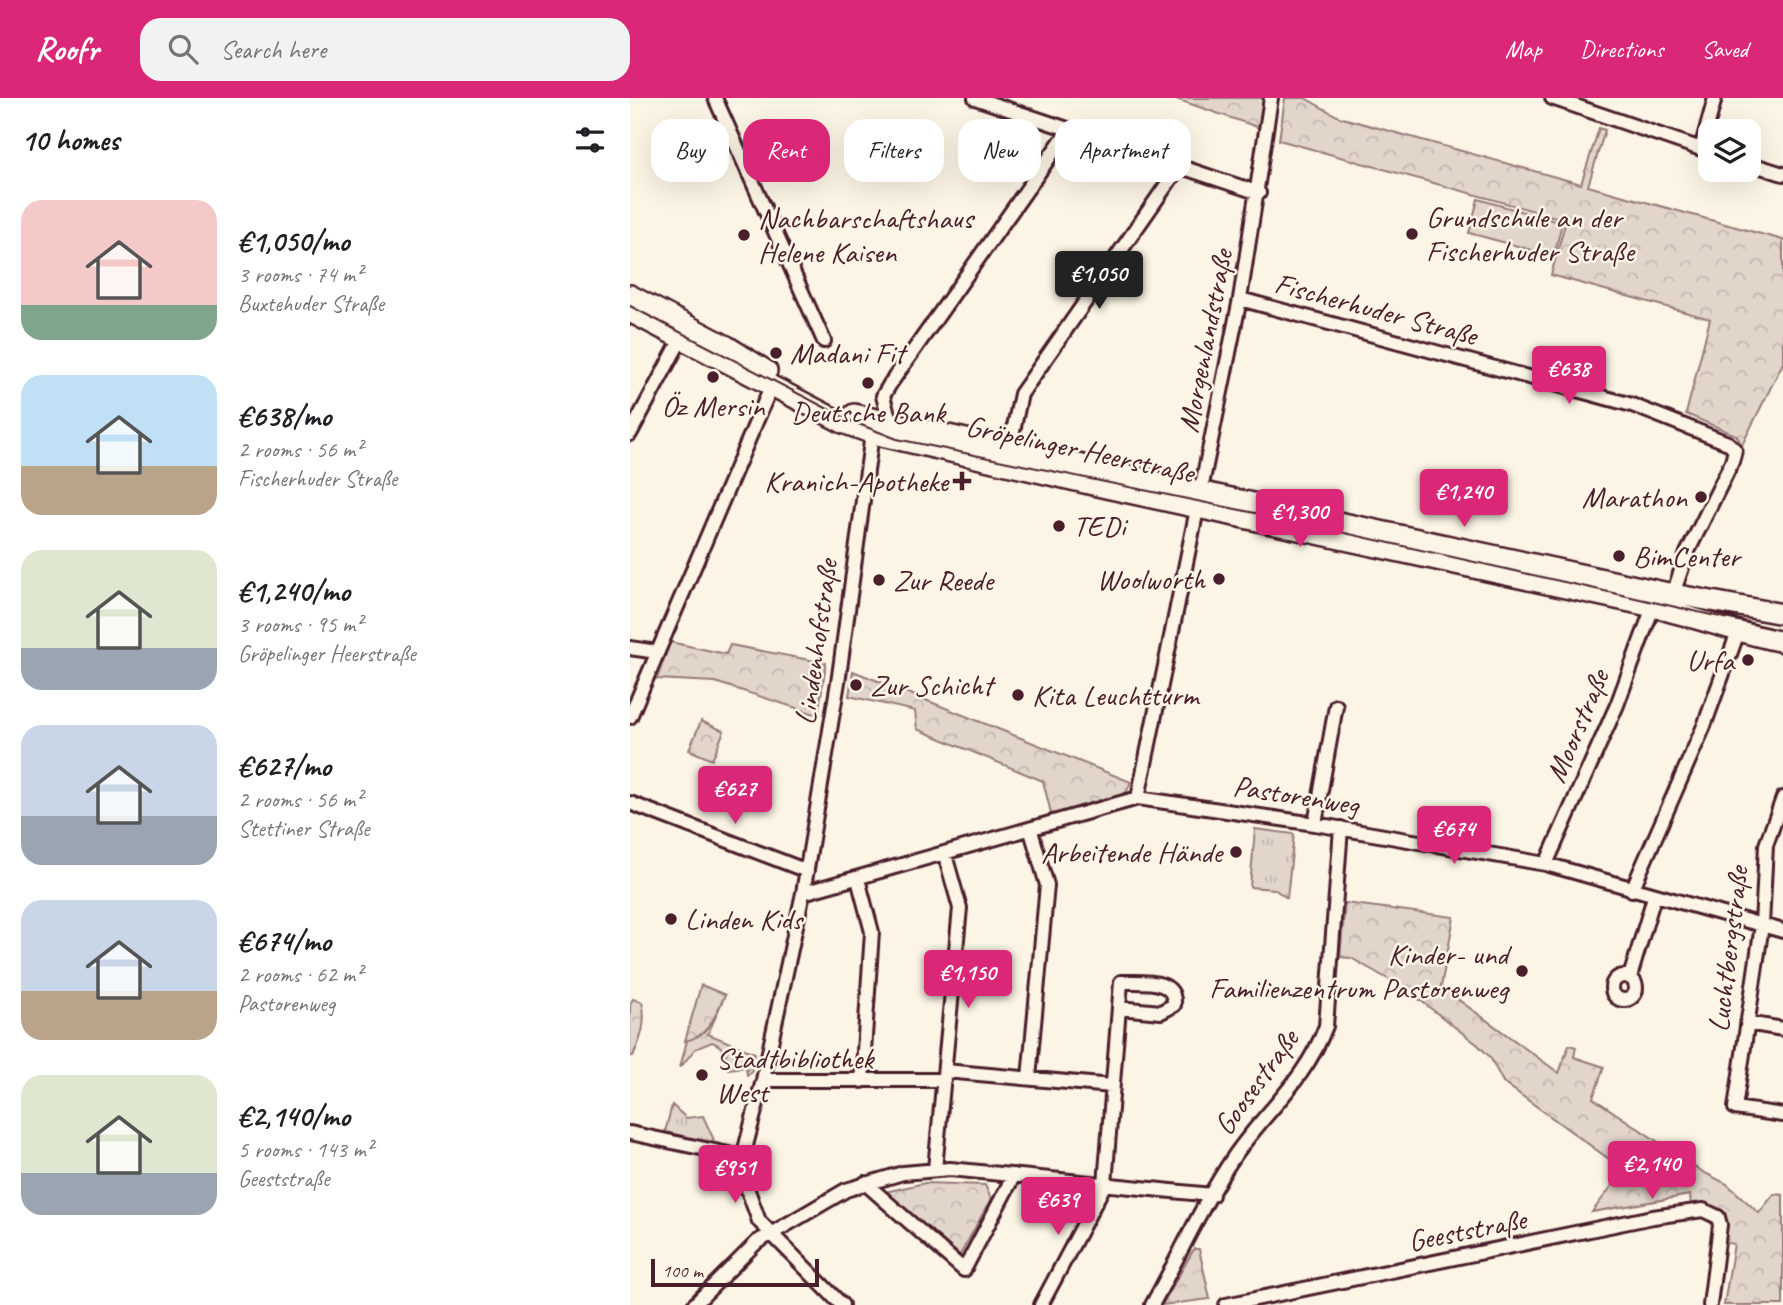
<!DOCTYPE html>
<meta charset="utf-8">
<style>
:root{--surface:#fff;--page:#f2f2f2;--text:#202124;--muted:#757577;--accent:#db2777}
body{margin:0;font-family:Caveat,sans-serif;background:var(--page);color:var(--text);height:100vh;display:flex;flex-direction:column;font-size:26px;white-space:nowrap}
*{box-sizing:border-box;margin:0}
p{font-size:23px;color:var(--muted)}
.icon{flex:none;width:38px;height:38px;fill:none;stroke:currentColor;stroke-width:2;stroke-linecap:round;stroke-linejoin:round}
.map{position:relative;flex:1;overflow:hidden}
.sheet{display:flex;flex-direction:column;background:var(--surface);width:630px}
.sheet>*{flex:none}
.top-card{position:absolute;left:21px;top:21px;width:665px;height:63px;display:flex;gap:14px}
.fabs{position:absolute;left:1068px;top:21px;display:grid;gap:14px}
.fabs a{display:grid;place-items:center;width:63px;height:63px;border-radius:14px;background:var(--surface);box-shadow:0 7px 28px #0002;font-size:35px}
.scale{position:absolute;left:21px;bottom:18px;width:168px;box-sizing:border-box;padding-left:7px;border:4px solid #4a1f2b;border-top:0;font-size:19px;line-height:24px;white-space:nowrap;color:#4a1f2b;-webkit-text-stroke:5px #fcf5e5;paint-order:stroke}
.price{position:absolute;translate:-50% -60px;padding:0 16px;border-radius:7px;background:var(--accent);color:#fff;font-size:23px;line-height:46px;filter:drop-shadow(0 2px 4px #0008)}
.price::after{content:'';position:absolute;left:50%;top:42px;width:21px;height:16px;margin-left:-10px;background:inherit;clip-path:polygon(0 0,100% 0,50% 100%)}
.price.active{background:#222;color:#fff}
ul{padding:0;list-style:none}
li{display:flex;align-items:center;gap:21px;height:175px;padding:0 21px}
li span{display:grid;place-items:center;flex:none;width:196px;height:140px;border-radius:21px;color:#555}
li>.icon{margin-inline-start:auto}
span .icon{width:84px;height:84px;fill:#fffc;stroke-width:1}
li b{font-size:30px}
h2{display:flex;justify-content:space-between;align-items:center;height:84px;padding:0 21px;font-size:30px}
.tag{padding:0 24px;border-radius:21px;background:var(--surface);box-shadow:0 7px 28px #0002;font-size:24px;line-height:63px}
.tag.active{background:var(--accent);color:#fff}
header{display:flex;align-items:center;gap:42px;box-sizing:border-box;height:98px;padding:0 35px;background:var(--accent);color:#fff}
header strong{font-size:33px}
nav{display:flex;gap:38px;margin-inline-start:auto;font-size:24px}
.search{width:490px;height:63px;background:var(--page);display:flex;align-items:center;gap:18px;box-sizing:border-box;padding:0 24px;border-radius:21px;color:var(--muted);font-size:26px}
main{display:flex;flex:1;min-height:0}
.map>svg:first-child{display:block}
.grass{fill:url(#grass-tufts);stroke:#967a7a;stroke-width:2}
.park{fill:url(#park-crowns);stroke:#967a7a;stroke-width:2}
.garden{fill:#e2d5ca;stroke:#967a7a;stroke-width:2}
.lines{fill:none;stroke-linecap:round;stroke-linejoin:round}
.street-casing{stroke:#4a1f2b;stroke-width:18}
.secondary-casing{stroke:#4a1f2b;stroke-width:24}
.street{stroke:#fcf5e5;stroke-width:12}
.secondary{stroke:#fcf5e5;stroke-width:19}
.tram{stroke:#4a1f2b;stroke-width:2}
.poi-dot{fill:#4a1f2b;stroke:#fcf5e5;stroke-width:2.5}
.labels{text-anchor:middle;dominant-baseline:central;stroke-width:5;stroke-linejoin:round;paint-order:stroke}
.poi-label{font-size:30px;fill:#4a1f2b;stroke:#fcf5e5;text-anchor:start}
.street-label{font-size:30px;fill:#4a1f2b;stroke:#fcf5e5}
</style>
<header>
<strong>Roofr</strong>
<div class="search"><svg class="icon" aria-label="search" viewBox="0 0 24 24"><circle cx="10" cy="10" r="6"/><path d="M15 15l6 6"/></svg>Search here</div>
<nav><a>Map</a><a>Directions</a><a>Saved</a></nav>
</header>
<main>
<section class="sheet">
<h2>10 homes<svg class="icon" aria-label="filters" viewBox="0 0 24 24"><path d="M4 7h16M4 17h16"/><circle cx="9" cy="7" r="2"/><circle cx="15" cy="17" r="2"/></svg></h2>
<ul>
<li><span style="background:linear-gradient(#f6c9c9 75%,#7fa58c 0)"><svg class="icon" aria-label="home" viewBox="0 0 24 24"><path d="M3 11l9-7 9 7M6 9v11h12V9"/></svg></span><div><b>€1,050/mo</b><p>3 rooms · 74 m²</p><p>Buxtehuder Straße</p></div></li>
<li><span style="background:linear-gradient(#bfe0f5 65%,#b9a48a 0)"><svg class="icon" aria-label="home" viewBox="0 0 24 24"><path d="M3 11l9-7 9 7M6 9v11h12V9"/></svg></span><div><b>€638/mo</b><p>2 rooms · 56 m²</p><p>Fischerhuder Straße</p></div></li>
<li><span style="background:linear-gradient(#dfe7d0 70%,#9aa5b1 0)"><svg class="icon" aria-label="home" viewBox="0 0 24 24"><path d="M3 11l9-7 9 7M6 9v11h12V9"/></svg></span><div><b>€1,240/mo</b><p>3 rooms · 95 m²</p><p>Gröpelinger Heerstraße</p></div></li>
<li><span style="background:linear-gradient(#c9d6e8 65%,#9aa5b1 0)"><svg class="icon" aria-label="home" viewBox="0 0 24 24"><path d="M3 11l9-7 9 7M6 9v11h12V9"/></svg></span><div><b>€627/mo</b><p>2 rooms · 56 m²</p><p>Stettiner Straße</p></div></li>
<li><span style="background:linear-gradient(#c9d6e8 65%,#b9a48a 0)"><svg class="icon" aria-label="home" viewBox="0 0 24 24"><path d="M3 11l9-7 9 7M6 9v11h12V9"/></svg></span><div><b>€674/mo</b><p>2 rooms · 62 m²</p><p>Pastorenweg</p></div></li>
<li><span style="background:linear-gradient(#dfe7d0 70%,#9aa5b1 0)"><svg class="icon" aria-label="home" viewBox="0 0 24 24"><path d="M3 11l9-7 9 7M6 9v11h12V9"/></svg></span><div><b>€2,140/mo</b><p>5 rooms · 143 m²</p><p>Geeststraße</p></div></li>
</ul>
</section>
<div class="map">
<svg width="1153" height="1207" viewBox="0 0 1153 1207">
<defs>
<pattern id="grass-tufts" width="24" height="20" patternUnits="userSpaceOnUse" patternTransform="scale(1.75)"><rect width="24" height="20" fill="#e2d5ca"/><path d="M3 7l-1-3M5 7V3M7 7l1-3M15 17l-1-3M17 17v-4M19 17l1-3" fill="none" stroke="#c3b6ae"/></pattern>
<pattern id="park-crowns" width="20" height="18" patternUnits="userSpaceOnUse" patternTransform="scale(1.75)"><rect width="20" height="18" fill="#e2d5ca"/><path d="M2 6a3 3 0 1 1 6 0M12 15a3 3 0 1 1 6 0" fill="none" stroke="#c3b6ae"/></pattern>
</defs>
<rect width="100%" height="100%" fill="#fcf5e5"/>
<filter id="ink" filterUnits="userSpaceOnUse"><feTurbulence type="fractalNoise" baseFrequency=".0143" numOctaves="2"/><feDisplacementMap in="SourceGraphic" scale="14" xChannelSelector="R" yChannelSelector="G"/><feConvolveMatrix kernelMatrix="1 2 1 2 8 2 1 2 1" color-interpolation-filters="sRGB"/></filter>
<g filter="url(#ink)">
<path class="grass" d="M625,731L664,736L657,800L644,791L620,789Z
M71,887L95,897L78,936L125,955L121,975L117,977L116,969L98,971C98,959 94,948 82,944L65,951L50,970Z
M42,1007L56,1020L73,1018L84,1042L76,1044L35,1034Z"/>
<path class="park" d="M543,0H634L630,30Z
M655,0H675L709,19L951,86L969,30L975,32L958,88L1153,142V265L1112,347L1106,337L1056,316L1080,221L921,177L936,122L649,42Z
M40,544L96,556L100,547L196,565L188,617L85,584L27,581Z
M223,573L501,684L495,697L422,719L413,683L287,631L285,613L219,598Z
M71,623L94,633L82,662L59,652Z
M715,805L824,819L811,889L929,975L939,947L946,949L944,959L974,969L963,1000L1073,1074L1097,1086L1129,1115L1144,1096L1153,1097V1207H1094L1104,1146L1091,1144L1092,1122L1073,1107H1061L1060,1097L962,1114L994,1072L873,984L860,959L848,947L777,892L721,860L710,859Z
M71,887L95,897C85,917 80,938 55,943Z
M3,901L12,904C17,923 11,941 3,958H0V906Z
M295,1085L355,1087L361,1101L330,1157L255,1094Z
M564,1151H569L580,1201L532,1207Z"/>
<path class="garden" d="M848,101L932,125L924,158L839,135Z"/>
<g class="lines">
<defs>
<path id="street" d="M85,0L194,243
M345,0L629,95
M922,0L1080,54
M1071,51L1085,0
M1118,65L1153,76
M610,201L1002,307L1098,345L1105,352L1102,364L1057,455L1043,496
M260,324L253,298L260,286L438,33
M0,336L51,241
M379,352L391,296L549,69
M0,550L27,554
M0,619L141,289
M508,700L610,201L641,0
M1153,700L1136,747L1132,827L1105,1010L1153,1017
M0,705L177,773
M685,726L706,608
M916,766L987,607L1023,509
M228,781L242,834L232,983
M1002,792L1074,628L1108,534
M173,795L508,700L685,726L916,766L1153,833
M982 890a12 12 0 1 1 24 0a12 12 0 1 1-24 0Z
M1000,879L1024,799
M1117,925L1153,931
M315,973L482,988
M399,980L417,787L401,733
M133,982H314
M0,1035L113,1059
M305,1071L330,810L315,757
M235,1085L334,1172L384,1077
M64,1207L127,1144L216,1092L273,1075L320,1071L582,1097
M212,1207L129,1123L116,1087L113,1059L133,982L173,795L209,578L243,329
M411,1207L475,1086L491,884C511,885 546,879 544,907L531,914L489,910
M522,1207C549,1159 572,1106 603,1060C635,1013 675,984 696,928L711,730
M596,1207L1023,1119L1073,1112L1088,1119L1090,1127L1080,1207"/>
<path id="secondary" d="M0,197L97,248L137,273
M0,214L213,325L243,336L476,390L1023,509C1067,520 1109,535 1153,544
M224,316L690,420L1043,496L1153,516"/>
</defs>
<use href="#street" class="street-casing"/>
<use href="#secondary" class="secondary-casing"/>
<use href="#street" class="street"/>
<use href="#secondary" class="secondary"/>
<path class="tram" d="M0,208L221,323L267,341L630,416L1153,533"/>
</g>
</g>
<g class="poi-dot">
<circle cx="782" cy="136" r="7"/>
<circle cx="114" cy="137" r="7"/>
<circle cx="146" cy="255" r="7"/>
<circle cx="83" cy="279" r="7"/>
<circle cx="238" cy="285" r="7"/>
<path d="M328.5 372.5h7v7h7v7h-7v7h-7v-7h-7v-7h7z"/>
<circle cx="1071" cy="399" r="7"/>
<circle cx="429" cy="428" r="7"/>
<circle cx="989" cy="458" r="7"/>
<circle cx="589" cy="481" r="7"/>
<circle cx="249" cy="482" r="7"/>
<circle cx="1118" cy="562" r="7"/>
<circle cx="226" cy="587" r="7"/>
<circle cx="388" cy="597" r="7"/>
<circle cx="606" cy="754" r="7"/>
<circle cx="41" cy="821" r="7"/>
<circle cx="892" cy="873" r="7"/>
<circle cx="72" cy="977" r="7"/>
</g>
<g class="labels">
<g class="poi-label">
<text x="796" y="119">Grundschule an der<tspan x="796" dy="34">Fischerhuder Straße</tspan></text>
<text x="128" y="120">Nachbarschaftshaus<tspan x="128" dy="34">Helene Kaisen</tspan></text>
<text x="160" y="255">Madani Fit</text>
<text x="83" y="308" text-anchor="middle">Öz Mersin</text>
<text x="238" y="314" text-anchor="middle">Deutsche Bank</text>
<text x="318" y="383" text-anchor="end">Kranich-Apotheke</text>
<text x="1057" y="399" text-anchor="end">Marathon</text>
<text x="443" y="428">TEDi</text>
<text x="1003" y="458">BimCenter</text>
<text x="575" y="481" text-anchor="end">Woolworth</text>
<text x="263" y="482">Zur Reede</text>
<text x="1104" y="562" text-anchor="end">Urfa</text>
<text x="240" y="587">Zur Schicht</text>
<text x="402" y="597">Kita Leuchtturm</text>
<text x="592" y="754" text-anchor="end">Arbeitende Hände</text>
<text x="55" y="821">Linden Kids</text>
<text x="878" y="856" text-anchor="end">Kinder- und<tspan x="878" dy="34">Familienzentrum Pastorenweg</tspan></text>
<text x="86" y="960">Stadtbibliothek<tspan x="86" dy="34">West</tspan></text>
</g>
<g class="street-label">
<text transform="translate(746 211) rotate(15)">Fischerhuder Straße</text>
<text transform="translate(575 243) rotate(-79)">Morgenlandstraße</text>
<text transform="translate(450 351) rotate(12)">Gröpelinger Heerstraße</text>
<text transform="translate(186 544) rotate(-82)">Lindenhofstraße</text>
<text transform="translate(947 628) rotate(-67)">Moorstraße</text>
<text transform="translate(666 697) rotate(9)">Pastorenweg</text>
<text transform="translate(1098 851) rotate(-83)">Luchtbergstraße</text>
<text transform="translate(626 984) rotate(-54)">Goosestraße</text>
<text transform="translate(837 1132) rotate(-11)">Geeststraße</text>
</g>
</g>
</svg>
<div class="fabs">
<a><svg class="icon" aria-label="layers" viewBox="0 0 24 24"><path d="M12 4l9 5-9 5-9-5zM3 14l9 5 9-5"/></svg></a>
</div>
<div class="scale">100 m</div>
<b class="price active" style="left:469px;top:213px">€1,050</b>
<b class="price" style="left:939px;top:308px">€638</b>
<b class="price" style="left:834px;top:431px">€1,240</b>
<b class="price" style="left:670px;top:451px">€1,300</b>
<b class="price" style="left:105px;top:728px">€627</b>
<b class="price" style="left:824px;top:768px">€674</b>
<b class="price" style="left:338px;top:912px">€1,150</b>
<b class="price" style="left:1022px;top:1103px">€2,140</b>
<b class="price" style="left:105px;top:1107px">€951</b>
<b class="price" style="left:428px;top:1139px">€639</b>
<div class="top-card">
<a class="tag">Buy</a>
<a class="tag active">Rent</a>
<a class="tag">Filters</a>
<a class="tag">New</a>
<a class="tag">Apartment</a>
</div>
</div>
</main>
